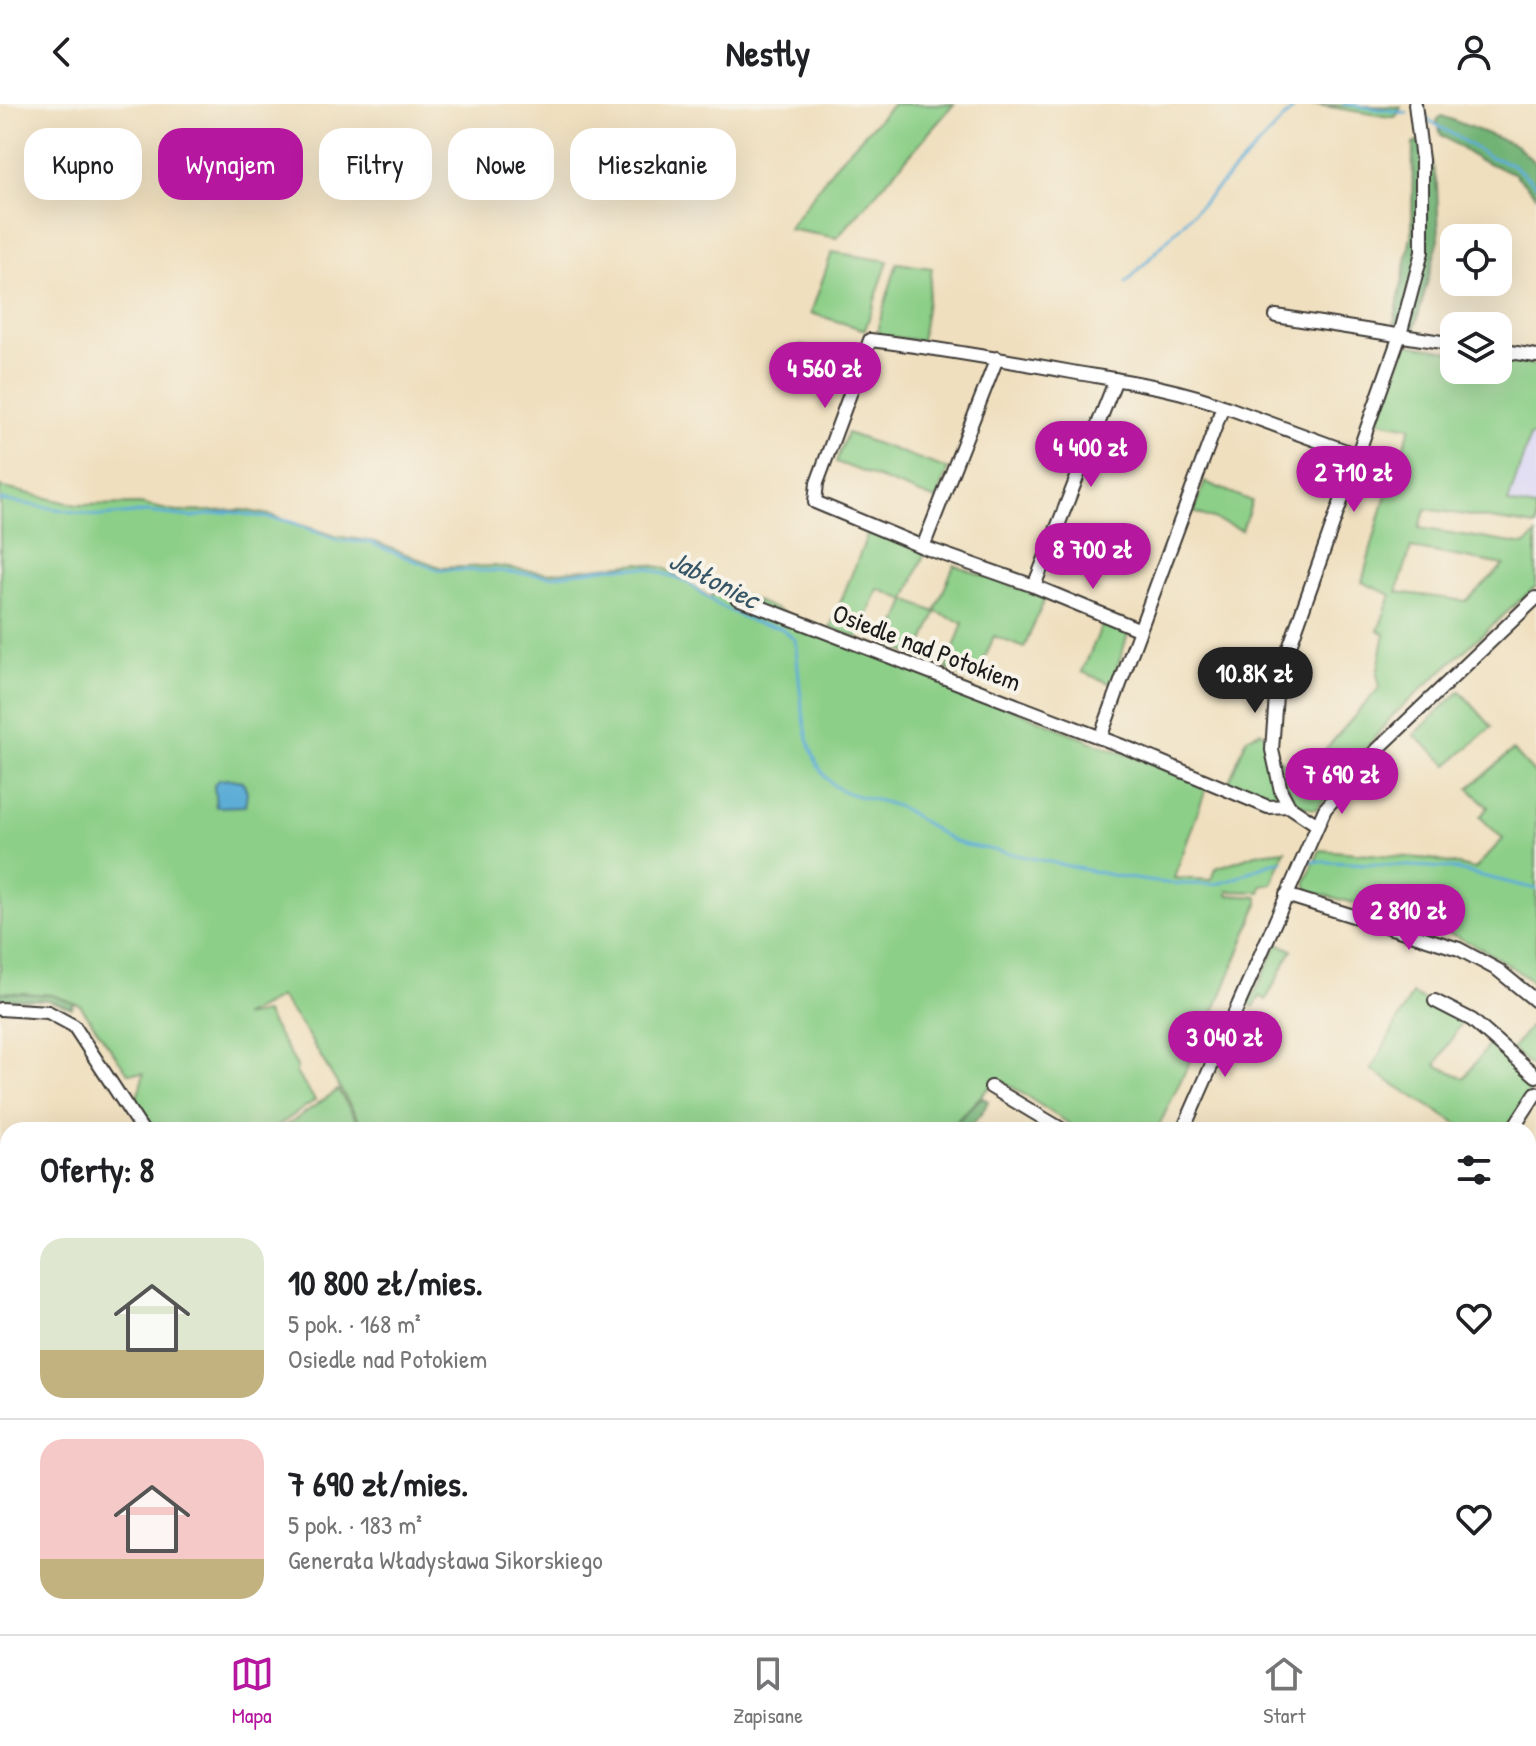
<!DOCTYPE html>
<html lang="pl">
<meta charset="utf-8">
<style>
:root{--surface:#fff;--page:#f2f2f2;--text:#202124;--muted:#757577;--line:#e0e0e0;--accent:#b5179e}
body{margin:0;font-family:"Patrick Hand",sans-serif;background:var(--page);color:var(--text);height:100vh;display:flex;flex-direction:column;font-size:30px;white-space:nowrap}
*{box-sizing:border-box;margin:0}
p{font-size:26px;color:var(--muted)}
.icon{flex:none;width:44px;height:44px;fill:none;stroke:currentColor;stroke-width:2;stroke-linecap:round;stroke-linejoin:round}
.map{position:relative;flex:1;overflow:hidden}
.panel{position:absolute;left:0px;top:1018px;width:1536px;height:512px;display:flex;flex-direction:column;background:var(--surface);border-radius:24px 24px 0 0;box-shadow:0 8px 32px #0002}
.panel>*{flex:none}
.hud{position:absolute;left:24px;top:24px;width:800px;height:72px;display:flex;gap:16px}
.fabs{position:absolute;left:1440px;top:120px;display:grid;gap:16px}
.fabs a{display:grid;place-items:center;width:72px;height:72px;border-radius:16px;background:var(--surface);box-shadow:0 8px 32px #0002;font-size:40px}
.price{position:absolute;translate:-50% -68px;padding:0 18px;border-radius:28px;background:var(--accent);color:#fff;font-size:26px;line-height:52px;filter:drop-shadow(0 2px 4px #0008)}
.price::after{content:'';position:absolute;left:50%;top:48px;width:24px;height:18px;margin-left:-12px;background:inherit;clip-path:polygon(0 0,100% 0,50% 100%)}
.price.active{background:#222;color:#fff}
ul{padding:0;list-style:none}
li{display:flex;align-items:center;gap:24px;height:200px;padding:0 40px}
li+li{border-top:2px solid var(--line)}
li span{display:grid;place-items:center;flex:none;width:224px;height:160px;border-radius:24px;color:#555}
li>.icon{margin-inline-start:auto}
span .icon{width:96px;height:96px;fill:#fffc;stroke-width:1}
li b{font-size:34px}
h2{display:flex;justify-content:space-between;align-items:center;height:96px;padding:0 40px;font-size:34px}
.pill{padding:0 28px;border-radius:24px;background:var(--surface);box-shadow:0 8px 32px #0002;font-size:28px;line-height:72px}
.pill.active{background:var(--accent);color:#fff}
header{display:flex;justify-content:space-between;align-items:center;height:104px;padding:0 40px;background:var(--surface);font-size:36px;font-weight:700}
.tabs{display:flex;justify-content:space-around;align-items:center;height:112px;border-top:2px solid var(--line);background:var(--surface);font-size:22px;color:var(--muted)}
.tabs a{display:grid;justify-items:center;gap:4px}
.tabs .active{color:var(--accent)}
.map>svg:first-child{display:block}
.built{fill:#dad6f7}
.green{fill:#8ccf88;stroke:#547652;stroke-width:2;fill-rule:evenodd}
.forest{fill:#71b274;stroke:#466748;stroke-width:2}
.water{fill:#5dadd7;stroke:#3c647a;stroke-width:2}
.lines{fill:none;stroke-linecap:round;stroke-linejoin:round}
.stream{stroke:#5dadd7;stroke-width:3}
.minor-casing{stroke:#3c3934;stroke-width:16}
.minor{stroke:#fff;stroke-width:12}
.labels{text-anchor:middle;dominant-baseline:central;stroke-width:8;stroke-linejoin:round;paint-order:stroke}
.street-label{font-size:26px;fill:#1c1c1c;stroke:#f7f3e8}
.water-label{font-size:28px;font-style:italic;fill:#365667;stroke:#f7f3e8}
</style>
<header><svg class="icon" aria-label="back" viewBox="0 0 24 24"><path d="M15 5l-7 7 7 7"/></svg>Nestly<svg class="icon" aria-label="person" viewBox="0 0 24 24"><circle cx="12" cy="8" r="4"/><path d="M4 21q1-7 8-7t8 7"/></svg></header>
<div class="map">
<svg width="1536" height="1530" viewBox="0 0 1536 1530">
<rect width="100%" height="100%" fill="#f7f3e8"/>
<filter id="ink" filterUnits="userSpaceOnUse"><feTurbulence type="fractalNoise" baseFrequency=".0125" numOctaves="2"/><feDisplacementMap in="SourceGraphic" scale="16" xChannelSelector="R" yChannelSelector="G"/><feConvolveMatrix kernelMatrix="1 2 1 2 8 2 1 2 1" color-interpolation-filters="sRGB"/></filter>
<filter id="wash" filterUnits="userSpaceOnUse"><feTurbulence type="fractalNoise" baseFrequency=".006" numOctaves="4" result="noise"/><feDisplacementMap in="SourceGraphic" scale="32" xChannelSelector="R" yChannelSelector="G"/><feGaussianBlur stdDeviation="1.8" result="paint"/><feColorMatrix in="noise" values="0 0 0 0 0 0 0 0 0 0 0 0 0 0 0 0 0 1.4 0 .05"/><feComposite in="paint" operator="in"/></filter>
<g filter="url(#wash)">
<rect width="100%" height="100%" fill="#efdfbe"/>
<path class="built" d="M1530,331L1536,332V404L1508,399Z
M608,1522H926L921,1530H623Z"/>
<path class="green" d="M893,0H954L837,134L788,125L837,59Z
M1280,0L1401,3L1396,13H1390L1312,0Z
M832,148L888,157L865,226L811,209Z
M897,159L932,164L921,237L880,231L878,223Z
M1407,240L1454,248V266H1498V255L1536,261V332H1530L1508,399L1536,404V422L1426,405L1419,424L1525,441L1536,431V482L1392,612L1316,705C1289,703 1284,676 1278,654L1303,671L1380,583L1377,570L1385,530L1378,527L1391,491L1362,478L1389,379L1411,323L1378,317ZM1411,444L1504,461L1466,497L1397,488Z
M801,241L854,258L844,289L791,272Z
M847,329L948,365L936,396L836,358Z
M1205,378L1252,397L1242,426L1194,408Z
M0,383L77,401L140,400L177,408L243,406L269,411L336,432L375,438L442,464L493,462L547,469L640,459L664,464L711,494L716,482L737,489L1092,638L1222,684L1207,682L1174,774L1211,776L1216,764L1259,749L1285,746L1272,780L1262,781L1260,788L1228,787V791L1258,793V800L1224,886L1157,1026H1079L998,974L948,1026H365L306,928L280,893L242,913L265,909L297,962L296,969L315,996L272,1026H157L139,1002L134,1005L144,969H128L80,901L52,891L0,888Z
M870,425L925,448L906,496L935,508L954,461L1045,494L1024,544L994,532L975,578L946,565L963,519L936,508L918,553L889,542L906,496L878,485L859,534L830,524Z
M1103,519L1128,530L1112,580L1082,568Z
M1460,587L1492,623L1448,661L1414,631Z
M1261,627L1265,632L1279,699H1271L1228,680L1247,634Z
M1513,646L1536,671V882C1473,826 1388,809 1309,787L1305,778L1320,746L1431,755L1475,765L1503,735L1480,713L1488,703L1469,684Z
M1278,839L1292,846L1266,896L1260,892L1254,903L1249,901Z
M1412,890L1463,916L1436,961L1464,974L1491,938L1536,978L1506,1026H1467L1371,966Z
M1535,916L1536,917V967L1512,945Z
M338,986L363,1026H280Z
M1536,1337V1414L1528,1407V1346Z
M1528,1419L1536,1425V1530H1297L1304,1522H1528Z
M126,1522H154L165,1530H121Z
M964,1522H1009L1017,1530H961Z
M1119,1522H1216L1226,1530H1112Z"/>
<path class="forest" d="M1442,12L1516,41L1536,60V91L1514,69L1477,55L1441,31L1437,16Z
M1427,34L1437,81L1439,135L1415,224L1394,219L1412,127L1413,40Z
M0,888L52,891L74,899L72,904L47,896L0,895Z
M982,993L988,997C984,1009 975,1018 966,1026H948Z
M163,1522H214L223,1530H174Z"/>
<path class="water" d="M231,675L243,677L247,688L245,702L216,703L214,681L218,676Z"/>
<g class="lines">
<path class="stream" d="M1344,0L1407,9
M1422,12L1490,53L1512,60L1536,81
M1126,179L1298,0
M0,396L100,412L147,408L191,413L231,408L288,417L340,437L368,438L438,466L497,467L551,472L612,463L648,464L688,479L718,501L753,518L781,524L795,536C801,577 799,664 841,686C859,695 882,695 901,704C923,716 940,733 965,741C1044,753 1133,784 1213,780C1238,778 1257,760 1282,757
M1309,757L1449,764L1536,785"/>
</g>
</g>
<g filter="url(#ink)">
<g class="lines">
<defs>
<path id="minor" d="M1276,212L1454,240
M1498,246L1536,252
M997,254L923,443L1034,482L1138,525
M1223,302L1357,351
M923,443L815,398L817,379L870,236C938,244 1005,256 1072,268C1123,277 1174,283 1223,302L1100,634
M1034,482L1116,275
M737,494L1130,645L1268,703L1289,702
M1316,720L1289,702L1281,687L1272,646L1277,578L1400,231L1422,148V56L1415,0
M1286,791L1459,845L1498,866L1536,897
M1435,897L1472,916L1536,972
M0,905L48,908L74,922L142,1026
M991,983L1063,1026
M1183,1026L1325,705L1378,645L1536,494
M1512,1026L1536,989
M1528,1074L1536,1080
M0,1080L8,1093
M0,1304L8,1312
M1528,1412L1536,1418
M0,1494L8,1490
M277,1522L288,1530
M424,1522L434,1530
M1031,1522L1039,1530
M1225,1522L1234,1530
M472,1530L478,1522
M934,1530L938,1522"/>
</defs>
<use href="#minor" class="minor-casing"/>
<use href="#minor" class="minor"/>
</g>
</g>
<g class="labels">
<g class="street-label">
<text transform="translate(927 543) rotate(21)">Osiedle nad Potokiem</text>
</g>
<g class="water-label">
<text transform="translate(714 475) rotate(27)">Jabłoniec</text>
</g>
</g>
</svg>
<div class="fabs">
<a><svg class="icon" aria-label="locate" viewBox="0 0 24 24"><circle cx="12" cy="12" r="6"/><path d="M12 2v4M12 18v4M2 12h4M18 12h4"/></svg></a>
<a><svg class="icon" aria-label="layers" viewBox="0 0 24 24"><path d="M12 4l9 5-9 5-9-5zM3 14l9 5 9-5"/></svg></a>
</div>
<b class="price" style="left:825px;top:306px">4 560 zł</b>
<b class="price" style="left:1091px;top:385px">4 400 zł</b>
<b class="price" style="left:1354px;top:410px">2 710 zł</b>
<b class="price" style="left:1093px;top:487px">8 700 zł</b>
<b class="price active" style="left:1255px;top:611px">10.8K zł</b>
<b class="price" style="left:1342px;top:712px">7 690 zł</b>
<b class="price" style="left:1409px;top:848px">2 810 zł</b>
<b class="price" style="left:1225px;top:975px">3 040 zł</b>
<div class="hud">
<a class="pill">Kupno</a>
<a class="pill active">Wynajem</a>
<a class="pill">Filtry</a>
<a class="pill">Nowe</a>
<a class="pill">Mieszkanie</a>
</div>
<section class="panel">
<h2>Oferty: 8<svg class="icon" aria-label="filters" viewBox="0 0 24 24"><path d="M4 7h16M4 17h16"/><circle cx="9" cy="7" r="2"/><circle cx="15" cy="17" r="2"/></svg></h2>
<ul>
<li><span style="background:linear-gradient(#dfe7d0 70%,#c2b280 0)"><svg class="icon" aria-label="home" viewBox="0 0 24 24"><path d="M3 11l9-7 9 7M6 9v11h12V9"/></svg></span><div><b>10 800 zł/mies.</b><p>5 pok. · 168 m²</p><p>Osiedle nad Potokiem</p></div><svg class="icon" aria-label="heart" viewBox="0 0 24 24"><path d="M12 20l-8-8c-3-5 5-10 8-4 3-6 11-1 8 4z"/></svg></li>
<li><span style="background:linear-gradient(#f6c9c9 75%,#c2b280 0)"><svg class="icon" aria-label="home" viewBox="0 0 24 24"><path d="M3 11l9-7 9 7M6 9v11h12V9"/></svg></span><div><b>7 690 zł/mies.</b><p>5 pok. · 183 m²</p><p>Generała Władysława Sikorskiego</p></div><svg class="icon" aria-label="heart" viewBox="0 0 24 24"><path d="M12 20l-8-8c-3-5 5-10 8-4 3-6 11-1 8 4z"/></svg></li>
</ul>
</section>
</div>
<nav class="tabs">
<a class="active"><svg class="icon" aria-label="map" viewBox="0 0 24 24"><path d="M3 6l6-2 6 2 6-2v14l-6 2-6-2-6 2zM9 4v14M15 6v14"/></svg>Mapa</a>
<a><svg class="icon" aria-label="saved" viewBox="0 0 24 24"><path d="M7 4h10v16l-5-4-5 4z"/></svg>Zapisane</a>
<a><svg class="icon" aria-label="home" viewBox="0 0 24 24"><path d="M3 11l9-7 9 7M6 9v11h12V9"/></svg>Start</a>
</nav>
